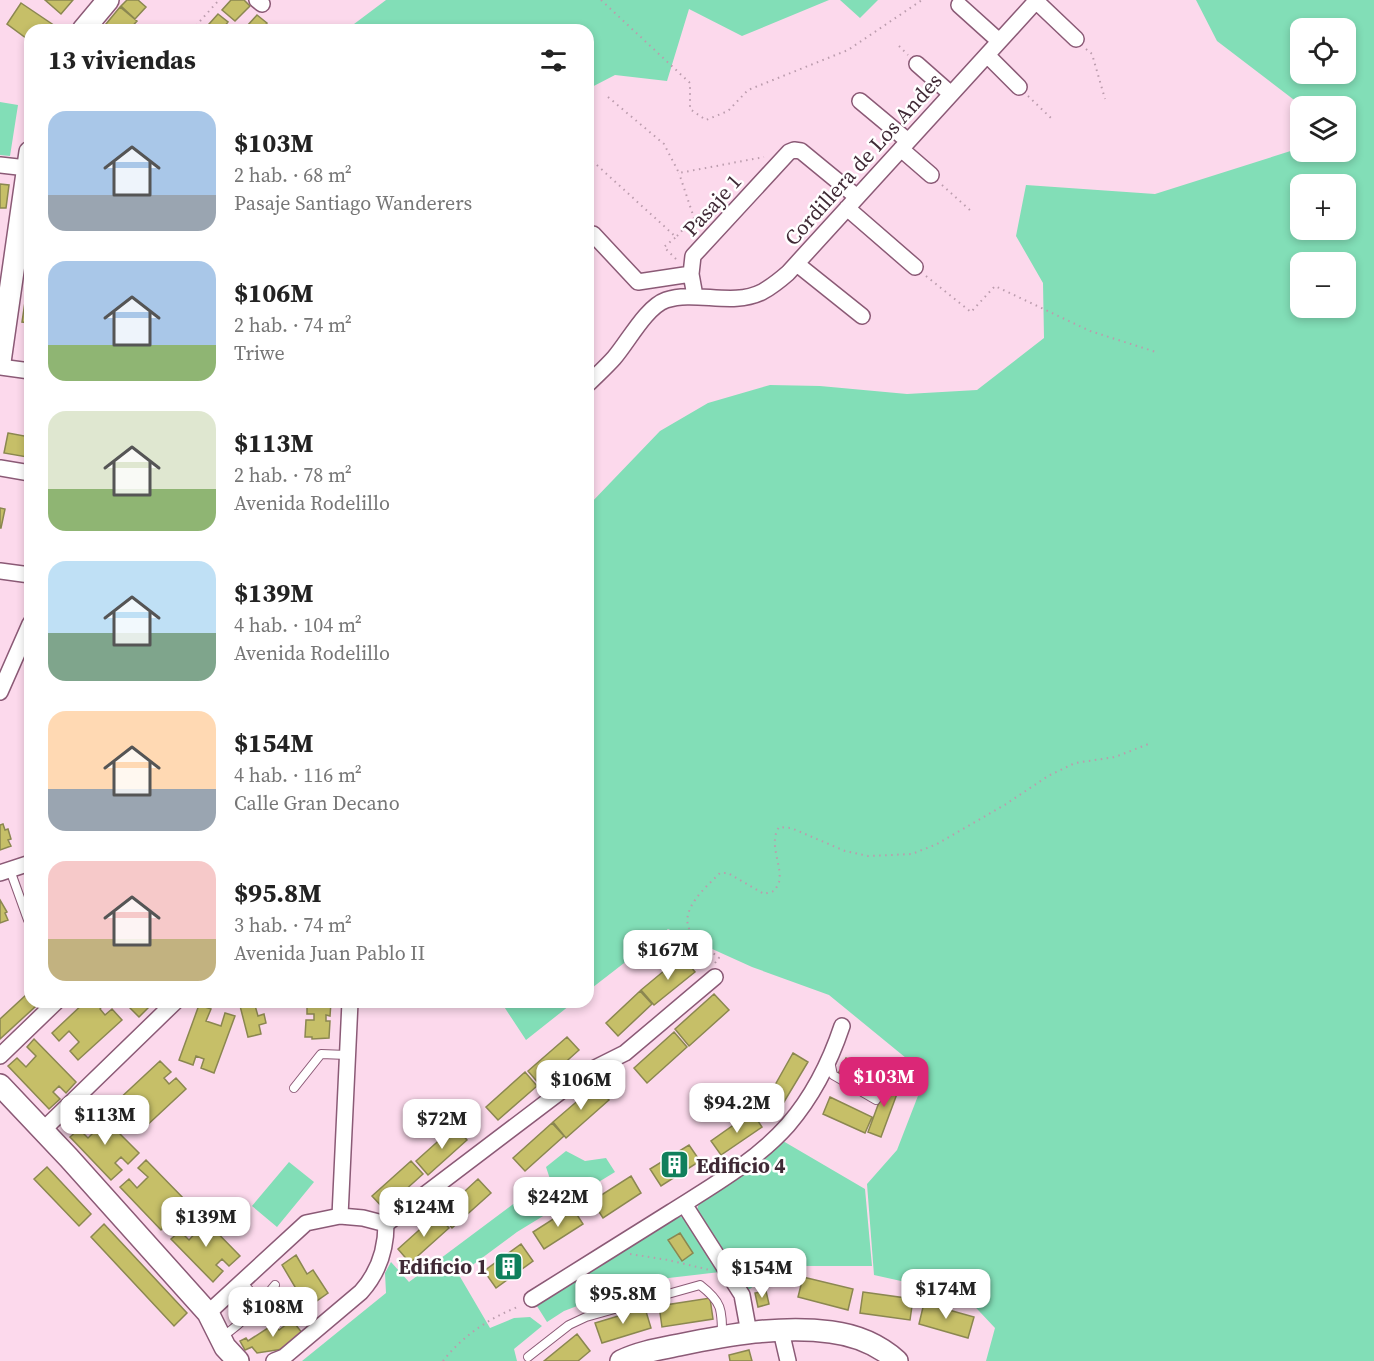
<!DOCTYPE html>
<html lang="es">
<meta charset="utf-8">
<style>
:root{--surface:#fff;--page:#f2f2f2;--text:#222;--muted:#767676;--accent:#db2777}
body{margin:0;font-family:"Source Serif 4",serif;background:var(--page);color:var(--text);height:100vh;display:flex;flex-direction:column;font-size:22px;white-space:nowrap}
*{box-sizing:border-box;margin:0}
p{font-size:20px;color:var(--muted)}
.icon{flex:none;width:33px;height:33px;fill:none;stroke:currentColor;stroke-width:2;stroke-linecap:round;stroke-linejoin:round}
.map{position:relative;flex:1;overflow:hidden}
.sheet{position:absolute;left:24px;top:24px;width:570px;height:984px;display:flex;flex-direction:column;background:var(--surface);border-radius:18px;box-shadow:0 3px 9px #0003}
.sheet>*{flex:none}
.buttons{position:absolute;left:1290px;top:18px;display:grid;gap:12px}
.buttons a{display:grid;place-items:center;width:66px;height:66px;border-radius:12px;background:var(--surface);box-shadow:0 3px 9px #0003;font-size:30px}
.price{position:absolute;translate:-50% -51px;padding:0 14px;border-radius:12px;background:#fff;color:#222;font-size:20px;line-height:39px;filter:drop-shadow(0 2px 3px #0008)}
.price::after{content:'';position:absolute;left:50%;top:36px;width:18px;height:14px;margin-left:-9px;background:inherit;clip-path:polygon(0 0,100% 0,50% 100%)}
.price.current{background:var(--accent);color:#fff}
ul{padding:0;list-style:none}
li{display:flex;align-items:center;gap:18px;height:150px;padding:0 24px}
li span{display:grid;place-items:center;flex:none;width:168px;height:120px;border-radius:18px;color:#555}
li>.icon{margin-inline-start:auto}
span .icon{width:72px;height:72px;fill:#fffc;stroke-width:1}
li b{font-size:26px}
h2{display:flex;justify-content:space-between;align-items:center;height:72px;padding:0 24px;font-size:26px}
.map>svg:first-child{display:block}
.green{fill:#82deb7;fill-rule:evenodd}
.building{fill:#c6bf68;stroke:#8b8750;stroke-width:1.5}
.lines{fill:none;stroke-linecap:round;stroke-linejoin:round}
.lane-casing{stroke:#8b5a76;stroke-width:10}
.street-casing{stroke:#8b5a76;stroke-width:18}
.secondary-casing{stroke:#8b5a76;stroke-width:24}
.path{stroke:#bb9cad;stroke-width:2;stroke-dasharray:1.5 4.5;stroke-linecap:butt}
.lane{stroke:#fff;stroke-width:8}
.street{stroke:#fff;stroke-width:15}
.secondary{stroke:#fff;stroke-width:21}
.labels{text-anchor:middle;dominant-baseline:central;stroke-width:5;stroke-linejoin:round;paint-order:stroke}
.street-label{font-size:21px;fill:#402a36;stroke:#fff}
.poi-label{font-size:21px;font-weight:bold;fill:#402a36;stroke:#fff;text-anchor:start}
</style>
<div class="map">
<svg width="1374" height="1361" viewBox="0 0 1374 1361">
<rect width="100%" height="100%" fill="#fcd9ec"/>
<path class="green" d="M386,0H829L742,36L689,9L667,81L615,75L588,89V30H346Z
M840,0H878L860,18Z
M1196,0H1374V1361H986L995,1328L964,1295L874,1275L867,1184L897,1150L921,1088L917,1067L829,995L752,967L668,929L588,991V506L660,431L708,403L770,385L820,386L907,394L977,390L1044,338L1043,283L1016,236L1026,185L1155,194L1300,148V152H1346V106H1302L1217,41ZM1300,28H1346V74H1300ZM1300,184H1346V230H1300ZM1300,262H1346V308H1300Z
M0,102L18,105L10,156L0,155Z
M501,1002H574L526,1040Z
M783,1141L865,1189L872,1266H782L747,1291L696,1212L700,1201Z
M566,1151L585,1161L606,1158L615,1172L517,1232L459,1275L490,1328L514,1318L530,1317L542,1326L514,1349L517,1361H302L386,1293L385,1273L391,1262L409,1282L536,1187L550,1179L546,1167Z
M289,1162L314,1182L277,1227L252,1206Z
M675,1216L686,1218L720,1272L643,1281L564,1311L547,1322L535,1303Z"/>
<path class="building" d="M45,0H73L61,14Z
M127,0H138L146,7L135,19L121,6Z
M231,0H244L250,6L235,21L222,10Z
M21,3L58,28L57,30H30V41L7,24Z
M120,7L137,21L129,30H113L106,24Z
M218,14L228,22L222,30H215L209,24Z
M257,15L267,23L261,30H252L247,26Z
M0,184L9,185L6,208H0Z
M25,302H30V323L22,322Z
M8,433L30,437L27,457L4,453Z
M0,508L5,509L1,528H0Z
M3,824L5,830L8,829L11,839L8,840L11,846L0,850V825Z
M0,900L7,912L5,913L8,920L0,923Z
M682,956L695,972L654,1005L641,990Z
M640,991L652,1004L618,1036L606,1023Z
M714,994L729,1010L689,1046L675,1029Z
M26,995L30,1002L36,1006L0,1039V1019Z
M85,1002H105L100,1009L105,1015L112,1009L122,1020L78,1060L70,1051L79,1042L69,1031L59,1041L52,1033Z
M124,1002H144L149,1007L139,1017Z
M239,1002H254L258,1016L264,1014L266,1023L259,1025L261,1034L248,1037Z
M307,1002H331L330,1016L326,1015V1021H330L329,1038L312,1039V1037H305L306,1020H314V1014H307Z
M199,1005L211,1009L206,1021L221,1026L225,1013L235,1016L214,1073L201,1068L204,1059L196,1056L193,1065L179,1060Z
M674,1032L687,1047L647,1083L634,1068Z
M567,1037L579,1050L540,1085L528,1071Z
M34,1039L76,1082L66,1093L59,1086L53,1092L60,1099L49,1109L8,1066L17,1058L26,1067L36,1056L27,1047Z
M793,1053L808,1062L784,1102L770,1094Z
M846,1058L888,1077L880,1094L838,1074Z
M160,1061L171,1072L164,1078L169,1084L176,1078L186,1089L143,1129L134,1120L143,1111L133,1100L123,1110L116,1102Z
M525,1072L537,1086L498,1120L486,1107Z
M888,1078L901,1083L881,1137L868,1132Z
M596,1085L609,1100L566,1138L553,1122Z
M830,1097L872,1117L865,1133L823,1114Z
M96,1110L139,1153L128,1164L121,1157L115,1163L122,1170L111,1180L70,1137L79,1129L88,1138L99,1127L89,1118Z
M752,1112L762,1127L721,1155L711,1141Z
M552,1123L564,1136L525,1171L513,1158Z
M455,1126L467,1140L428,1175L416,1161Z
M689,1145L700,1161L661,1186L650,1169Z
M146,1160L188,1203L177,1214L171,1207L165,1213L171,1220L161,1230L120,1187L129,1179L137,1188L148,1177L138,1168Z
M411,1161L423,1174L384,1209L372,1196Z
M47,1167L91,1214L79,1226L34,1179Z
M631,1176L641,1193L603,1218L592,1201Z
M478,1179L491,1193L452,1228L440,1214Z
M572,1207L583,1224L544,1249L533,1232Z
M197,1212L240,1256L229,1266L222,1259L216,1265L223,1271L213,1282L171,1239L180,1231L189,1240L199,1229L190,1219Z
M437,1214L449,1228L410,1263L398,1249Z
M104,1224L187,1313L174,1326L91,1237Z
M680,1233L693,1253L682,1261L668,1240Z
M521,1244L533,1261L496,1288L484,1271Z
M296,1255L307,1274L313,1270L328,1293L304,1310L298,1300L301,1297L282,1265Z
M803,1277L853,1289L848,1310L798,1297Z
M766,1291L769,1304L758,1307L755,1293Z
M863,1292L913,1299L910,1320L860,1313Z
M710,1298L713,1319L662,1327L659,1306Z
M924,1303L974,1317L968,1338L919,1324Z
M645,1308L651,1328L602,1343L595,1323Z
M292,1320L303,1334L283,1349L257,1353L252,1347L245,1350L240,1341L246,1338L248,1341L274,1324L279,1330Z
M577,1334L590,1351L578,1361H544Z
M749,1350L752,1361H730L729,1355Z"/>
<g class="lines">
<defs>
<path id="lane" d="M10,870L28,920
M830,1061L833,1075L876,1100
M294,1088L321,1054L347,1055
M242,1282L261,1303
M223,1336C243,1323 260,1304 275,1285
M528,1357L569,1325L586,1317L700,1285C722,1302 722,1309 722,1336"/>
<path id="street" d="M257,0L262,4
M1036,1L1076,39
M959,5L999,41
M987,55L1019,87
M917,64L951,94
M860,101L908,141
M901,149L931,175
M0,165L27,168
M847,208L915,267
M593,234L638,282L691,274
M797,264L862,316
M695,296L691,274L693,256L789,152L794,150L801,151L857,197
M0,367L30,371
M588,384C597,375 606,367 614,358C628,342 646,307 666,300C696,290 732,307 762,292C771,287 780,280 788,273L1037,0
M0,468L30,473
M0,571L30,575
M0,692L30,624
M0,873L30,863
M0,1056L56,1002
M43,1130L175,1002
M684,1204L742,1295L749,1333
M340,1216L350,1002
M386,1224L585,1073L625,1053L715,977
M532,1299C578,1270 625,1241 671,1212C712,1186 756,1161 788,1125C813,1096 830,1062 842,1026
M208,1313L306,1223L340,1216L363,1218L386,1224
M781,1331L788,1361
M274,1361L284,1357L361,1292C379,1272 386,1250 386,1224"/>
<path id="secondary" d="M83,30L108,0
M0,362L30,152
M0,1085L69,1158L208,1313L225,1347L238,1361
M621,1361C640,1352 659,1349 679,1345C727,1335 781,1325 831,1332C855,1335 879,1345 897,1361"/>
</defs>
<use href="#lane" class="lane-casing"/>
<use href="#street" class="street-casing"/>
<use href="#secondary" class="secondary-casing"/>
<path class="path" d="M601,0L690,83V109L706,120L728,111L748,90L848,50L922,0
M192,30L219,0
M899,46L908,55
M1086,49L1092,54L1105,99
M1028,96L1052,119
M608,97L664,144L679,173L764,157
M588,157L676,237L664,247L677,260
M942,185L972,212
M677,236L694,218L679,173
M926,276L971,312L995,286L1090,331L1156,352
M715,963L719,958C710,950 698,942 691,932C677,911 707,886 720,873H728L764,894L774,891C776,888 778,885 779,882C783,867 768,844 779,827L791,828L845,851L868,856L912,854L937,844L1006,804L1048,776L1075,763L1115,757L1151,743
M630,1254L668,1260L710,1270
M443,1361C463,1335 490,1318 520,1306"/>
<use href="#lane" class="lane"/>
<use href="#street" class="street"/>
<use href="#secondary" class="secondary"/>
</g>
<defs>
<symbol id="building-square" viewBox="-11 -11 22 22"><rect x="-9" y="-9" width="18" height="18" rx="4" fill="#10805c" stroke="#fff"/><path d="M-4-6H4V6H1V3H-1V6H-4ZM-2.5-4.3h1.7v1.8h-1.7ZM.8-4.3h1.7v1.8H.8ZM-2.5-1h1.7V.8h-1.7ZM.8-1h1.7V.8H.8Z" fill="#fff"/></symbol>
</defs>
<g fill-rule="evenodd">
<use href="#building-square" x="658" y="1148" width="33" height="33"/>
<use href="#building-square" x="492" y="1250" width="33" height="33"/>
</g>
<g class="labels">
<g class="street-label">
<text transform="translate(863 159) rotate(-48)">Cordillera de Los Andes</text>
<text transform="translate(712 205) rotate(-48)">Pasaje 1</text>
</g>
<g class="poi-label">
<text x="696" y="1165">Edificio 4</text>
<text x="488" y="1266" text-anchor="end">Edificio 1</text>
</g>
</g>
</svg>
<div class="buttons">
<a><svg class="icon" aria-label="locate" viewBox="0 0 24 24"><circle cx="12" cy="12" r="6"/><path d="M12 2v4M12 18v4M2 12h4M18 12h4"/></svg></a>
<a><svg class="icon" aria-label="layers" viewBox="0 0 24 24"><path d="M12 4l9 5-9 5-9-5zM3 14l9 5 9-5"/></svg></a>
<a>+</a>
<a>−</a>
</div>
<b class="price" style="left:668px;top:981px">$167M</b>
<b class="price current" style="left:884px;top:1108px">$103M</b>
<b class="price" style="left:581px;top:1111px">$106M</b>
<b class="price" style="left:737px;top:1134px">$94.2M</b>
<b class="price" style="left:105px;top:1146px">$113M</b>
<b class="price" style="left:442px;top:1150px">$72M</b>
<b class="price" style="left:558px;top:1228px">$242M</b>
<b class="price" style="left:424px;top:1238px">$124M</b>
<b class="price" style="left:206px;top:1248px">$139M</b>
<b class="price" style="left:762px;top:1299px">$154M</b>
<b class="price" style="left:946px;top:1320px">$174M</b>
<b class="price" style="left:623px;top:1325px">$95.8M</b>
<b class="price" style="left:273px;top:1338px">$108M</b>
<section class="sheet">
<h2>13 viviendas<svg class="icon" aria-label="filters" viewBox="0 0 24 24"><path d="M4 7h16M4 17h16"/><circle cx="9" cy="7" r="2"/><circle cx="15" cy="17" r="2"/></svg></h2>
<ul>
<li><span style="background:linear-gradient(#a9c7e8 70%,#9aa5b1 0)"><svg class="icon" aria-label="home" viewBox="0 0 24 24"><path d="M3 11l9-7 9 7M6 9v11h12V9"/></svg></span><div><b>$103M</b><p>2 hab. · 68 m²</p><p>Pasaje Santiago Wanderers</p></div></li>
<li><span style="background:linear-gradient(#a9c7e8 70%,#8fb573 0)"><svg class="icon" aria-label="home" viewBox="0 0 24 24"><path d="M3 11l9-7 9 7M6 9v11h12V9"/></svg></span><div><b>$106M</b><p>2 hab. · 74 m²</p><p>Triwe</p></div></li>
<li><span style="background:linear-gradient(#dfe7d0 65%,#8fb573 0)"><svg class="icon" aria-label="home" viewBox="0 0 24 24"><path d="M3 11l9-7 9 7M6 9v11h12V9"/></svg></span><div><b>$113M</b><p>2 hab. · 78 m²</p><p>Avenida Rodelillo</p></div></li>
<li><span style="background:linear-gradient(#bfe0f5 60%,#7fa58c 0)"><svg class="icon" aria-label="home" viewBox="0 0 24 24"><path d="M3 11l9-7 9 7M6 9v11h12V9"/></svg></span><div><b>$139M</b><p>4 hab. · 104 m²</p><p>Avenida Rodelillo</p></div></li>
<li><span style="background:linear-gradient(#ffd9b3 65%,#9aa5b1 0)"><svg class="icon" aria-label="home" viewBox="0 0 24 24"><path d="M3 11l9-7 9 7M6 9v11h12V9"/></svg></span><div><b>$154M</b><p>4 hab. · 116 m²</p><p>Calle Gran Decano</p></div></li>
<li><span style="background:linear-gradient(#f6c9c9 65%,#c2b280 0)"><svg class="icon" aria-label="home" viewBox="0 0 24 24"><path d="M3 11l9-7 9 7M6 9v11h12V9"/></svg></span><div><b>$95.8M</b><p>3 hab. · 74 m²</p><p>Avenida Juan Pablo II</p></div></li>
</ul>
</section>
</div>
